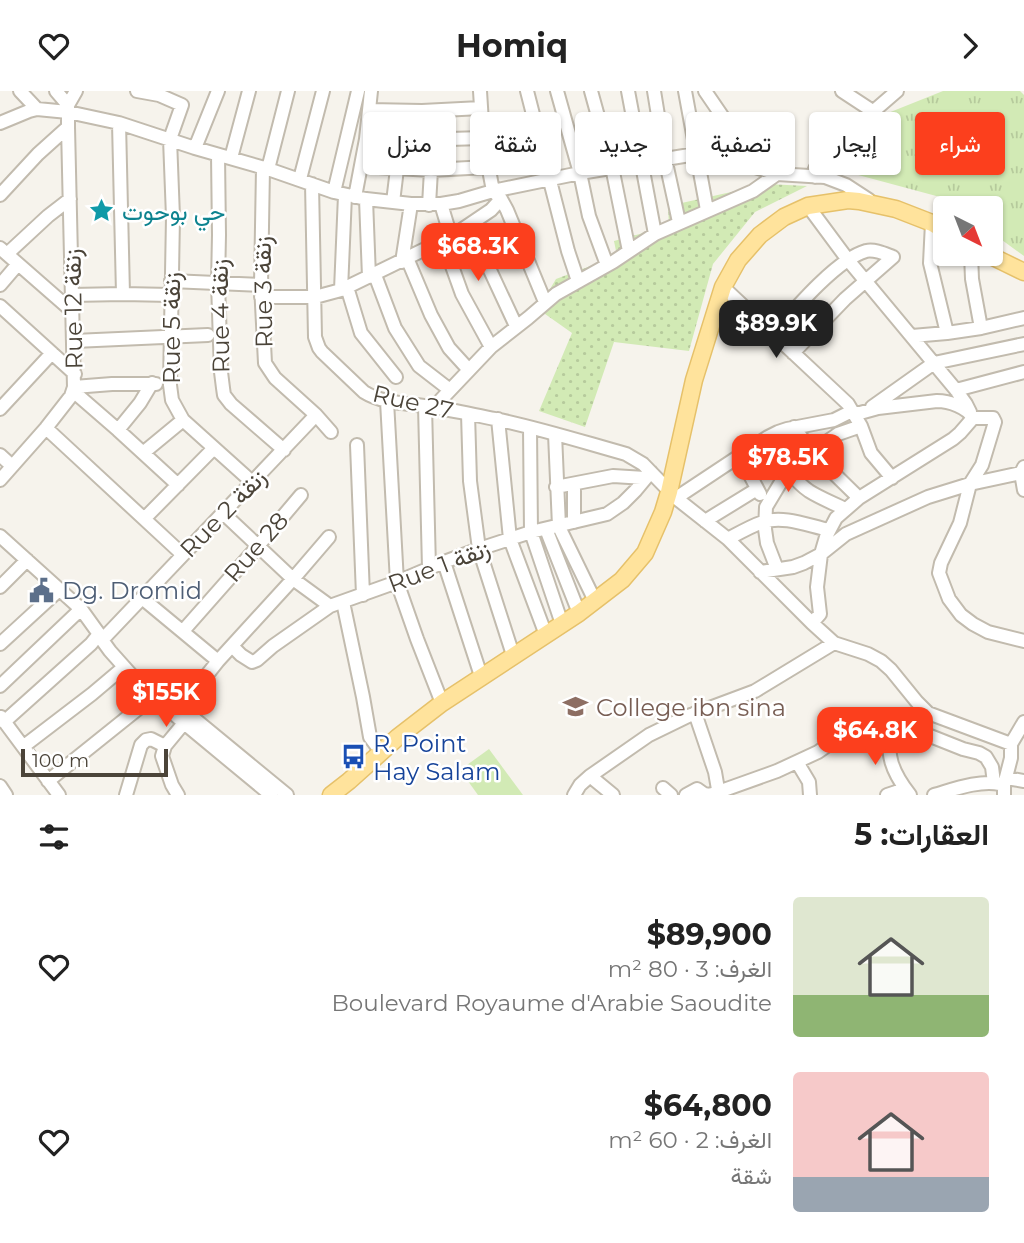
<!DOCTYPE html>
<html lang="ar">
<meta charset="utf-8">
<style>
:root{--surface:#fff;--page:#f6f6f6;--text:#222;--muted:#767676;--accent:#fc3f1d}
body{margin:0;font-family:Montserrat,Vazirmatn,sans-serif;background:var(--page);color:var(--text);direction:rtl;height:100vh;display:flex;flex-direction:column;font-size:26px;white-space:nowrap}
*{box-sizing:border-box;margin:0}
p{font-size:23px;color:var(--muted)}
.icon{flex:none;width:38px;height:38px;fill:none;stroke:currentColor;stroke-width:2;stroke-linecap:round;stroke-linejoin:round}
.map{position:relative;height:704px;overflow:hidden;direction:ltr}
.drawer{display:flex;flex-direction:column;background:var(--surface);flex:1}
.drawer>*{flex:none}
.banner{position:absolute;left:21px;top:21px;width:984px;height:63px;direction:rtl;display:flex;gap:14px}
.needle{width:46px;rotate:138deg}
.buttons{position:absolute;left:933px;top:105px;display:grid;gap:14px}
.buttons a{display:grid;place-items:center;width:70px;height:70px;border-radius:7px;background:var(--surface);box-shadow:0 2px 5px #0004;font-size:35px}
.scale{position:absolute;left:21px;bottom:18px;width:147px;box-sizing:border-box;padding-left:7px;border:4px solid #4b4439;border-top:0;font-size:19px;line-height:24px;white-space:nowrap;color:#4b4439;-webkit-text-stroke:5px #fff;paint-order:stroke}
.price{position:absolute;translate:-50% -60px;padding:0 16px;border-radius:14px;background:var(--accent);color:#fff;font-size:23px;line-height:46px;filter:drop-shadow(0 2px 4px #0008)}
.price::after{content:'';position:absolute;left:50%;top:42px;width:21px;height:16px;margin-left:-10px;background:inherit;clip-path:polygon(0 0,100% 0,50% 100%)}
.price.active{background:#222;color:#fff}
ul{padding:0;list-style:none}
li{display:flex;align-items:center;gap:21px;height:175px;padding:0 35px}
li span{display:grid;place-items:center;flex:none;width:196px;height:140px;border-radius:7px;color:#555}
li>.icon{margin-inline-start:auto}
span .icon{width:84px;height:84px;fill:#fffc;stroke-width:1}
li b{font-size:30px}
h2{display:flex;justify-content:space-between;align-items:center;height:84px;padding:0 35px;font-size:30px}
.tag{padding:0 24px;border-radius:7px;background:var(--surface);box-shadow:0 2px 5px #0004;font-size:24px;line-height:63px}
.tag.active{background:var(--accent);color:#fff}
header{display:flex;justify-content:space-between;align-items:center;height:91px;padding:0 35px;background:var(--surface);font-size:32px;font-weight:700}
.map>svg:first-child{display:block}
.grass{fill:url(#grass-dots)}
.park{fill:url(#park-tufts)}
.garden{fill:#d2eab5}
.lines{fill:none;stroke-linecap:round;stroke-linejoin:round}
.minor-casing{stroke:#c2bbae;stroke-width:16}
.major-casing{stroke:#e6c16a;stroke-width:19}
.minor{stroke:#fff;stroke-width:12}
.major{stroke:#ffe39c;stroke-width:16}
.labels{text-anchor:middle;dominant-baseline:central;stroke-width:5;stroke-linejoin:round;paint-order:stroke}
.culture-label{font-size:24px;fill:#0d838f;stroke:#fff;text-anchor:start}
.street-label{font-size:24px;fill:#4b4439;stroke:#fff}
.service-label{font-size:24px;fill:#4e5e75;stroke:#fff;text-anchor:start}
.education-label{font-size:24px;fill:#785e54;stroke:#fff;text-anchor:start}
.transit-label{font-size:24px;fill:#164399;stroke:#fff;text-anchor:start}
</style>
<header><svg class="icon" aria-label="forward" viewBox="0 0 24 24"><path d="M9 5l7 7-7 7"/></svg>Homiq<svg class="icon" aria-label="heart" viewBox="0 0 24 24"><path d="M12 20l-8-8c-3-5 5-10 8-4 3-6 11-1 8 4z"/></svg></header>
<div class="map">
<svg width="1024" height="704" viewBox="0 0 1024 704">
<defs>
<pattern id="grass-dots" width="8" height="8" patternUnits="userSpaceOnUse" patternTransform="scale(1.75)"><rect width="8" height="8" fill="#d2eab5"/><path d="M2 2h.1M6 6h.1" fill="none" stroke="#b6ca9c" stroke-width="1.8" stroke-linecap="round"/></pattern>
<pattern id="park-tufts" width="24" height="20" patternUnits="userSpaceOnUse" patternTransform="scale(1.75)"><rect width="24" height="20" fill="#d2eab5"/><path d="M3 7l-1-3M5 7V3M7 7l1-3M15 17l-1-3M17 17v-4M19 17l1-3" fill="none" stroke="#b6ca9c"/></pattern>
</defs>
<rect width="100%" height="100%" fill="#f6f3ec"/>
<path class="grass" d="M767,93L807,95L755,121L713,173L689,260L614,251L585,336L539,320L572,242L538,218L556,188L617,165L614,150L669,135L668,115Z"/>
<path class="park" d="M943,0H1020L1024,4V165L991,141L990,117H956L940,106L821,74L848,38Z"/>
<path class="garden" d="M489,658L523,704H478L460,679Z"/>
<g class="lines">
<defs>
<path id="minor" d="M20,0L37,18
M56,0L68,14
M137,0L159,4L182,14L170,48L173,126L170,294L172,309L183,329L252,391
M480,0L483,47L493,100L501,108L507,119L545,211
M527,0L568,160L578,190
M557,0L580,82L589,125L607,174
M591,0L612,76L629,160
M628,0L655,143
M654,0L665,67L679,131
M685,0L707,119
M705,0L757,76
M842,0L874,21
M369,19L422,20L481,17
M0,32L29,20L37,18L68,21L119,32L195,57L268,78L334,101L366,108L411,113H441L459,110L493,100L580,82L696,63L721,65L777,83L825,86L846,94L869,109
M119,32L123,203
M366,48L415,49L483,47
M195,57L218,0
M218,64L219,144L218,192L221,281L223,297L224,304L231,313L284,359
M231,67L249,0
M361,75L431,79L488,76
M263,77L261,194L265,272L275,287L316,324L331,341
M268,78L288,0
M815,86V78L824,63L897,0
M300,88L323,0
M312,93L315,246L319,257L322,261L364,301C383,313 409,312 432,316C453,319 474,324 495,328C539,337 583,351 626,363L643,373L676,407L728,448L812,532L834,552L868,563L881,570L891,579L917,611L928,622L1011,653
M334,101L358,0
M0,104L38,63L68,36
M355,106L366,48L371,0
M366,108L369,186
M393,111L397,78
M441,113L451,146
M429,114L431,79
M808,115L848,169L956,299L966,313L970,321
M932,132L930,172L947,242
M469,134L516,235
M443,150L462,203L491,256
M0,157L72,220
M7,163L48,125L70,108
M971,163L972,188L981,237
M407,167L431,224L449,257L469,279
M402,171L411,113
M375,184L395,237L419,275L450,299
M171,190L261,194
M0,194L18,173
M347,196L361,242L396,286
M723,196L848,313L861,335L871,362L892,387
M341,199L345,104
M72,204L123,203L171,204
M261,206H315L341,199L454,144L491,119L501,108
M0,215L75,283
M773,243C793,220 837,168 866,160C875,158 885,163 893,166
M912,245L947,242L981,237L1024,227
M74,250L208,244
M793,262L845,208L893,166
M74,296L112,293H156
M956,299L1024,281
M73,300L118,339L140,312L152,292
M387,310L397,491L417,548L442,612
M425,315L429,477
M434,316L491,256L528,227L556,203L613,171L655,143L753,100L777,83
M872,316L934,272L1024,253
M0,318L52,262
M468,323L470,390L479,458L513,564
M498,328L510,448L546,544
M794,336L812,361L859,407
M46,337L182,463
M530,337L531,441L562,533
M118,339L178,394
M555,343L559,435
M768,346C780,365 790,387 809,400C820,407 833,412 845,418
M357,354L363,504
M143,362L183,329
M0,364L12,375
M740,365L760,403
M1024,376L1021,382L1024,399
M0,389L46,337L71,305L74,296L68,36V14L76,0
M574,393V431
M556,396L613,385L645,387
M676,407L768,346L778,341L787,338L834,329L848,322H860L878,317L937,310C949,310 967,316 973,327
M223,422L293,488L330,515
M145,427L214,357
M705,430L757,398
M546,438L579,522
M561,440L595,510
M0,445L81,518L99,543L102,549L110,560L135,588L184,632L271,704
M728,448C739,442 751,435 763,431C784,424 809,435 829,439
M444,471L481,585
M777,478L767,452L765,438L766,416L781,391L788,379L804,364L812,361L838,343L861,335
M760,481L793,476L804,472L821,463L846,443L928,406L970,393L1021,382
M0,496L27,469
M142,507L218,570
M343,511L363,606L370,646L381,661
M812,532L820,523L817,496L821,463L826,446L836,427L859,407L953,348L960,342L973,327H993L995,331L982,374L970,393L960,432L941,472L939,482L949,508L961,524L973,533L988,541L1024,550
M183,540L258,455L301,404
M102,549L316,324
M0,553L60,498
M232,555L241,564L252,571L257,569L273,555L330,515L397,491L444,471L479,458L531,441L607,423L623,412L636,399L651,381
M0,595L81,518
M157,597L287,704
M695,622L715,681L719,704
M176,623L218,570L293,488L329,446
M1,626L59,704
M887,630C889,664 888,676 910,704
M4,631L91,553L99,543
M24,655L92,603L124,576
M797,671L809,691L810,704
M590,685L613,704
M1006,687L1024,690
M48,690L154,605
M0,695L6,704
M663,697L671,704
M126,704L141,654L146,649L151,648L165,655
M178,704L172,694L162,665L165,655L184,632
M574,704L580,694L590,685L649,644L688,625L755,600L834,552
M686,704L697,698L704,703L710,704L777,680L818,661L828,654L844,638L852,634L887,630L895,631L963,658L979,662L986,666L992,676L994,692
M887,704L905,698
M934,704C955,698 979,689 1000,693
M1004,704V694L1011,667V653L1024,631"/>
<path id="major" d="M987,163L1024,181
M331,704L349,690L398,646L442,612L579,522L622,489L645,462L663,421L669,401L694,289L723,196L738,169L760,144L784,126L808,115L848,109L859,110L896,118L932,132L945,140"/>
</defs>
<use href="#minor" class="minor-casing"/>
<use href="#major" class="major-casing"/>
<use href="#minor" class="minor"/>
<use href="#major" class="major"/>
</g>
<defs>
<symbol id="sight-bare" viewBox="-9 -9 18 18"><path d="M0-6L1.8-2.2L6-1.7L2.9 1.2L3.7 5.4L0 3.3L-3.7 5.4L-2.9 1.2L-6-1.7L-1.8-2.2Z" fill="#0f9aa8" stroke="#fff" stroke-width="2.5" paint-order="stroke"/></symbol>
<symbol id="civic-bare" viewBox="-9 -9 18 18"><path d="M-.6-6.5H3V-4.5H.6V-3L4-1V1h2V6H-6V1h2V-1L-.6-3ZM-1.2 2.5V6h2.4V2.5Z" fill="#5c6f8a" stroke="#fff" stroke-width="2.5" paint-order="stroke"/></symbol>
<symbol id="school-bare" viewBox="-9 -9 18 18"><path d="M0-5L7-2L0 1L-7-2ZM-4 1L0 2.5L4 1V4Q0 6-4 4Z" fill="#8d6e63" stroke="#fff" stroke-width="2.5" paint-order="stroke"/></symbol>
<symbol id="bus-bare" viewBox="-9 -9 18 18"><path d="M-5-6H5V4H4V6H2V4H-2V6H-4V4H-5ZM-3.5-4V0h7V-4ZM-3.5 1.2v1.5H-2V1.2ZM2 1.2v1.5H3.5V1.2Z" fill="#1a4fb4" stroke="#fff" stroke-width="2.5" paint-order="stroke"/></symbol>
</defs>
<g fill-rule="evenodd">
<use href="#sight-bare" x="84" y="102" width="35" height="35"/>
<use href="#civic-bare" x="24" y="482" width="35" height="35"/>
<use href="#school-bare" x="558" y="598" width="35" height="35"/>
<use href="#bus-bare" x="336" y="648" width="35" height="35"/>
</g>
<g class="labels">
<g class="culture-label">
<text x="122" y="120">حي بوحوت</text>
</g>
<g class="street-label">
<text transform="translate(263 201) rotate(-91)">Rue 3 زنقة</text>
<text transform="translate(73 218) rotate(-91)">Rue 12 زنقة</text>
<text transform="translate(220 225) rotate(-91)">Rue 4 زنقة</text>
<text transform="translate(171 237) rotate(-90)">Rue 5 زنقة</text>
<text transform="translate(413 311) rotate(13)">Rue 27</text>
<text transform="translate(223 422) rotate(-46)">Rue 2 زنقة</text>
<text transform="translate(256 456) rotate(-49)">Rue 28</text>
<text transform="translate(439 475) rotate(-21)">Rue 1 زنقة</text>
</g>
<g class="service-label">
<text x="62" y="499">Dg. Dromid</text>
</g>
<g class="education-label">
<text x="596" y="616">College ibn sina</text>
</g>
<g class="transit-label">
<text x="373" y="652">R. Point<tspan x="373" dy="28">Hay Salam</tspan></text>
</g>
</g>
</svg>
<div class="buttons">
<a><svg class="needle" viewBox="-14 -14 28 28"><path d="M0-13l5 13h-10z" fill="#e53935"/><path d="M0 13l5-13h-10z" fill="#767676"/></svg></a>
</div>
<div class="scale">100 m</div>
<b class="price" style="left:478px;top:192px">$68.3K</b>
<b class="price active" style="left:776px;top:269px">$89.9K</b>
<b class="price" style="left:788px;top:403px">$78.5K</b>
<b class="price" style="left:166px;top:638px">$155K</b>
<b class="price" style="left:875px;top:676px">$64.8K</b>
<div class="banner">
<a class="tag active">شراء</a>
<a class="tag">إيجار</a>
<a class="tag">تصفية</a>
<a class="tag">جديد</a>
<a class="tag">شقة</a>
<a class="tag">منزل</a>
</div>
</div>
<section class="drawer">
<h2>العقارات: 5<svg class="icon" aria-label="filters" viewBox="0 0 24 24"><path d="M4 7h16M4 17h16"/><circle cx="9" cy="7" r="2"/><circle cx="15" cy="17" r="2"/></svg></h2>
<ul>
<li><span style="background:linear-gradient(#dfe7d0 70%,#8fb573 0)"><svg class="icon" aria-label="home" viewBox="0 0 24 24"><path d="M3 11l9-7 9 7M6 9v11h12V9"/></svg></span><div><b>$89,900</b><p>الغرف: 3 · 80 m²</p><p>Boulevard Royaume d'Arabie Saoudite</p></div><svg class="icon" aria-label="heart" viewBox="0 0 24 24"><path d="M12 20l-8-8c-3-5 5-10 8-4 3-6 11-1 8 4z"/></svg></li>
<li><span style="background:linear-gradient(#f6c9c9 75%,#9aa5b1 0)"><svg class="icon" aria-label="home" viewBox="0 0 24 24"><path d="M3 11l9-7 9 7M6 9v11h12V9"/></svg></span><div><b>$64,800</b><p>الغرف: 2 · 60 m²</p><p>شقة</p></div><svg class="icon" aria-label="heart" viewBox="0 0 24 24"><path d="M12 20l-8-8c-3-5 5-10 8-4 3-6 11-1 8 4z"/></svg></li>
</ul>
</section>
